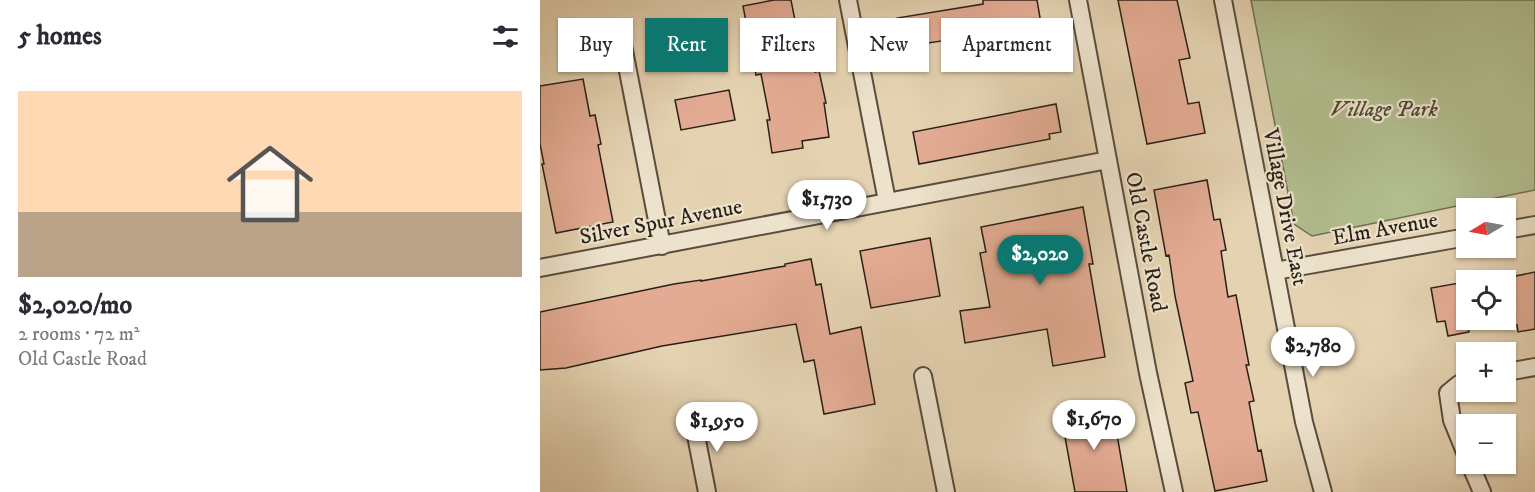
<!DOCTYPE html>
<meta charset="utf-8">
<style>
:root{--surface:#fff;--page:#f2f2f3;--text:#2b2b33;--muted:#7c7c81;--line:#e1e1e2;--accent:#0f766e}
body{margin:0;font-family:"IM FELL DW Pica",serif;background:var(--page);color:var(--text);height:100vh;display:flex;flex-direction:column;font-size:22px;white-space:nowrap}
*{box-sizing:border-box;margin:0}
p{font-size:20px;color:var(--muted)}
.icon{flex:none;width:33px;height:33px;fill:none;stroke:currentColor;stroke-width:2;stroke-linecap:round;stroke-linejoin:round}
.map{position:relative;flex:1;overflow:hidden}
.side{display:flex;flex-direction:column;background:var(--surface);width:540px}
.side>*{flex:none}
.hud{position:absolute;left:18px;top:18px;width:570px;height:54px;display:flex;gap:12px}
.needle{width:39px;rotate:260deg}
.buttons{position:absolute;left:916px;top:198px;display:grid;gap:12px}
.buttons a{display:grid;place-items:center;width:60px;height:60px;border-radius:0px;background:var(--surface);box-shadow:0 2px 4px #0004;font-size:30px}
.price{position:absolute;translate:-50% -51px;padding:0 14px;border-radius:21px;background:#fff;color:#222;font-size:20px;line-height:39px;filter:drop-shadow(0 2px 3px #0008)}
.price::after{content:'';position:absolute;left:50%;top:36px;width:18px;height:14px;margin-left:-9px;background:inherit;clip-path:polygon(0 0,100% 0,50% 100%)}
.price.current{background:var(--accent);color:#fff}
ul{padding:0;list-style:none}
li{display:grid;align-content:center;gap:12px;height:318px;padding:0 18px}
li+li{border-top:2px solid var(--line)}
li span{display:grid;place-items:center;height:186px;border-radius:0px;color:#555}
li>.icon{margin-inline-start:auto}
span .icon{width:108px;height:108px;fill:#fffc;stroke-width:1}
li b{font-size:26px}
h2{display:flex;justify-content:space-between;align-items:center;height:72px;padding:0 18px;font-size:26px}
.pill{padding:0 21px;border-radius:0px;background:var(--surface);box-shadow:0 2px 4px #0004;font-size:21px;line-height:54px}
.pill.current{background:var(--accent);color:#fff}
main{display:flex;flex:1;min-height:0}
.map>svg:first-child{display:block}
.green{fill:#b1bd8d;stroke:#6d6f52;stroke-width:1.5}
.building{fill:#e3ab93;stroke:#292117;stroke-width:1.5}
.lines{fill:none;stroke-linecap:round;stroke-linejoin:round}
.minor-casing{stroke:#584d3e;stroke-width:20}
.minor{stroke:#ede2cc;stroke-width:16}
.labels{text-anchor:middle;dominant-baseline:central;stroke-width:4.5;stroke-linejoin:round;paint-order:stroke}
.park-label{font-size:22px;font-style:italic;fill:#4b4834;stroke:#ede2cc}
.street-label{font-size:22px;fill:#292117;stroke:#ede2cc}
</style>
<main>
<section class="side">
<h2>5 homes<svg class="icon" aria-label="filters" viewBox="0 0 24 24"><path d="M4 7h16M4 17h16"/><circle cx="9" cy="7" r="2"/><circle cx="15" cy="17" r="2"/></svg></h2>
<ul>
<li><span style="background:linear-gradient(#ffd9b3 65%,#b9a48a 0)"><svg class="icon" aria-label="home" viewBox="0 0 24 24"><path d="M3 11l9-7 9 7M6 9v11h12V9"/></svg></span><div><b>$2,020/mo</b><p>2 rooms · 72 m²</p><p>Old Castle Road</p></div></li>
</ul>
</section>
<div class="map">
<svg width="995" height="492" viewBox="0 0 995 492">
<rect width="100%" height="100%" fill="#e4d2b1"/>
<filter id="stains"><feTurbulence type="fractalNoise" baseFrequency=".00333" numOctaves="4"/><feColorMatrix values="0 0 0 0 .2 0 0 0 0 .09 0 0 0 0 .02 0 0 0 .5 -.17"/></filter>
<radialGradient id="worn" r=".72"><stop offset=".6" stop-color="#630" stop-opacity="0"/><stop offset="1" stop-color="#630" stop-opacity=".3"/></radialGradient>
<path class="green" d="M711,0H995V190L772,236L754,224Z"/>
<path class="building" d="M234,0H251L258,36L267,35L275,72L279,71L286,103H284L289,137L262,141L263,148L232,153L227,120H230L221,74L216,75L203,6Z
M443,0H497L507,59L449,70L442,35L388,43L387,39L361,44L357,18L443,4Z
M578,0H637L650,58L639,60L648,104L659,102L665,133L607,144Z
M43,79L50,116L55,115L61,144L58,145L73,222L16,233L2,164H4L0,144V86Z
M189,90L195,120L141,130L135,100Z
M516,104L521,132L509,134L510,139L379,164L373,132Z
M667,180L674,220L680,219L686,250L681,251L688,297L696,295L709,365H706L714,401L709,402L718,451L721,450L727,481L675,491L658,412L651,413L645,383L653,381L635,296L629,255L626,256L614,190Z
M543,207L553,264H549L565,357L513,366L507,329L425,343L420,311L450,307L440,253L446,252L441,227Z
M390,238L400,296L331,308L320,251Z
M271,259L276,285L281,284L290,334L321,327L335,404L284,414L274,360L264,362L256,324L122,346L26,368L0,370V312L134,284L161,280V281L245,266V264Z
M995,272V329L978,332L977,325L966,327V278Z
M919,283L929,332L908,336L905,321L897,322L891,288Z
M572,406L587,492H535L521,415Z"/>
<g class="lines">
<defs>
<path id="minor" d="M308,0L347,201
M538,0L608,373L634,492
M683,0L764,422L783,492
M80,30L122,246
M966,230L995,225
M0,268L568,160
M735,271L927,237
M966,372L995,367
M383,376L406,492
M927,381L919,384L908,393L912,420L927,457
M153,420L167,492
M930,464L942,492"/>
</defs>
<use href="#minor" class="minor-casing"/>
<use href="#minor" class="minor"/>
</g>
<g class="labels">
<g class="park-label">
<text x="844" y="109">Village Park</text>
</g>
<g class="street-label">
<text transform="translate(745 207) rotate(79)">Village Drive East</text>
<text transform="translate(121 222) rotate(-11)">Silver Spur Avenue</text>
<text transform="translate(845 229) rotate(-10)">Elm Avenue</text>
<text transform="translate(606 242) rotate(79)">Old Castle Road</text>
</g>
</g>
<rect width="100%" height="100%" filter="url(#stains)"/>
<rect width="100%" height="100%" fill="url(#worn)"/>
</svg>
<div class="buttons">
<a><svg class="needle" viewBox="-14 -14 28 28"><path d="M0-13l5 13h-10z" fill="#e53935"/><path d="M0 13l5-13h-10z" fill="#7c7c81"/></svg></a>
<a><svg class="icon" aria-label="locate" viewBox="0 0 24 24"><circle cx="12" cy="12" r="6"/><path d="M12 2v4M12 18v4M2 12h4M18 12h4"/></svg></a>
<a>+</a>
<a>−</a>
</div>
<b class="price" style="left:287px;top:231px">$1,730</b>
<b class="price current" style="left:500px;top:286px">$2,020</b>
<b class="price" style="left:773px;top:378px">$2,780</b>
<b class="price" style="left:554px;top:451px">$1,670</b>
<b class="price" style="left:177px;top:453px">$1,950</b>
<div class="hud">
<a class="pill">Buy</a>
<a class="pill current">Rent</a>
<a class="pill">Filters</a>
<a class="pill">New</a>
<a class="pill">Apartment</a>
</div>
</div>
</main>
